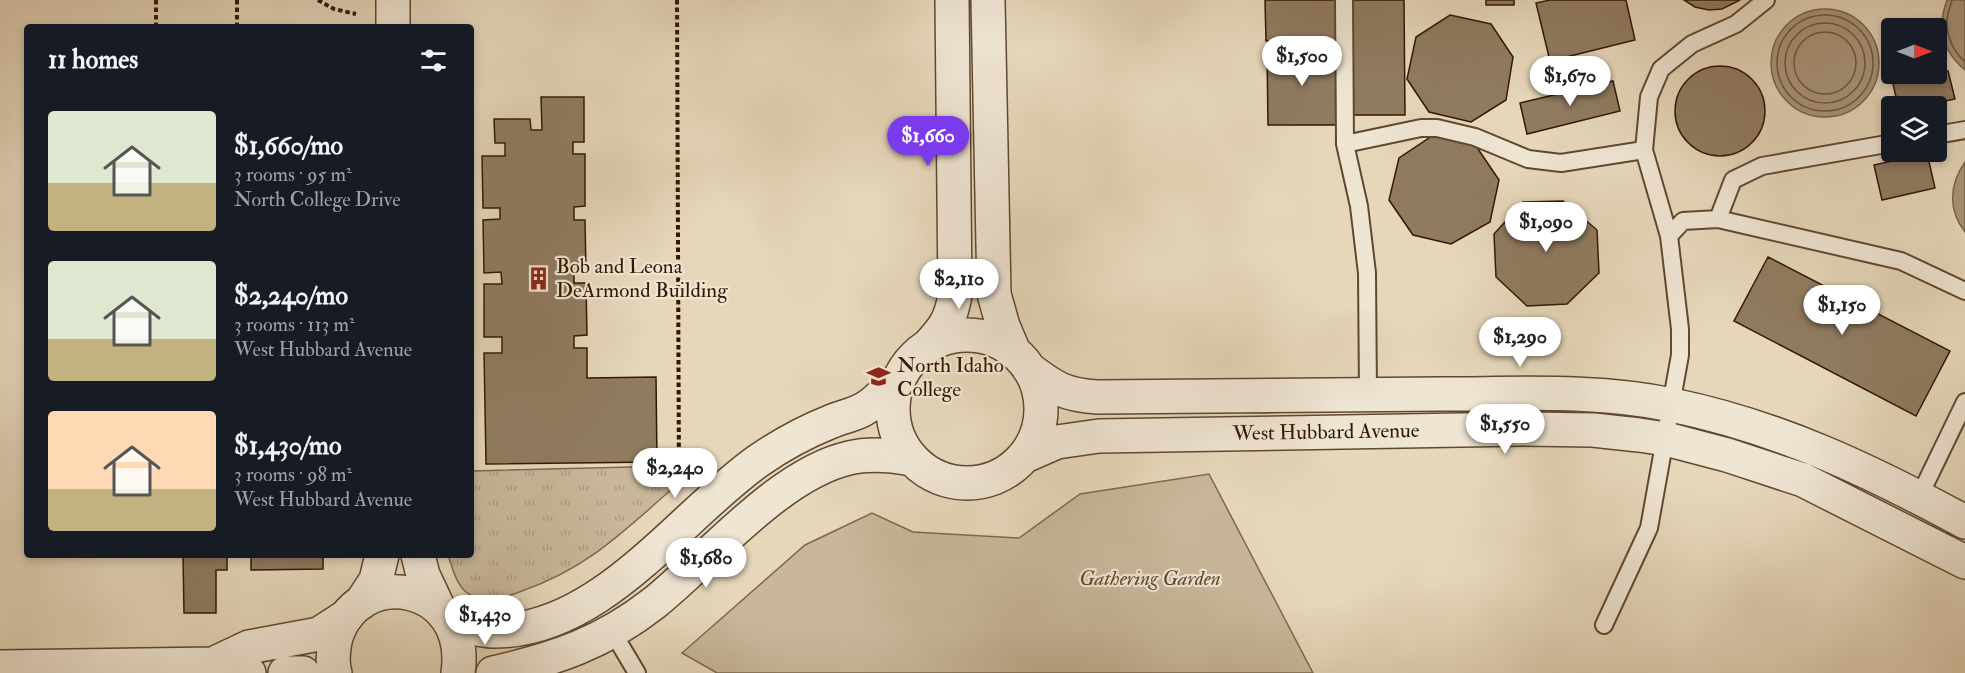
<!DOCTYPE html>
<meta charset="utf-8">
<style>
:root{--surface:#171b24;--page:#242831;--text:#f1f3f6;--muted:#9ea1a6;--accent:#7c3aed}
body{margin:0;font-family:"IM FELL Double Pica",serif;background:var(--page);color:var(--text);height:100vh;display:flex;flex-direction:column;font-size:22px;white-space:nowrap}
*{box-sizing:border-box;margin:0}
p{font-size:20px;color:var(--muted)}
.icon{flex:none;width:33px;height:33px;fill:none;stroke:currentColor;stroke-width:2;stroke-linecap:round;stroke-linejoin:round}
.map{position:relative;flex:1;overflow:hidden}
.sheet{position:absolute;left:24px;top:24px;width:450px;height:534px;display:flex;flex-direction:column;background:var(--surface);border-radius:6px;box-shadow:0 3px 9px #0003}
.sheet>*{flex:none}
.needle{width:39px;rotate:90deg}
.buttons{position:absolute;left:1881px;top:18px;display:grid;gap:12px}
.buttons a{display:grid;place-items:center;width:66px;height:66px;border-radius:6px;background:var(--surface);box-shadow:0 3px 9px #0003;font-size:30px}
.price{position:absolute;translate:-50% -51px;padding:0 14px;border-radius:21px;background:#fff;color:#222;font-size:20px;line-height:39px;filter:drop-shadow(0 2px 3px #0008)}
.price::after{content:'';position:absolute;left:50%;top:36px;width:18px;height:14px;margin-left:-9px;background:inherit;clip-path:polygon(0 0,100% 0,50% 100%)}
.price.active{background:var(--accent);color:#fff}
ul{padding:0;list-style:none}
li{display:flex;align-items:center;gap:18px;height:150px;padding:0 24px}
li span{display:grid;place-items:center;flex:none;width:168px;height:120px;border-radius:6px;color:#555}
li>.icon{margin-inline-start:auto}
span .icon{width:72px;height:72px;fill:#fffc;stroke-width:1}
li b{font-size:26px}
h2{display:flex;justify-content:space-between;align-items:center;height:72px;padding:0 24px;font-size:26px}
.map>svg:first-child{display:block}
.grass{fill:url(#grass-tufts);stroke:#7e684e;stroke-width:1.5}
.garden{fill:#c8b79b;stroke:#7e684e;stroke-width:1.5}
.water{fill:#a9967b;stroke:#7a644a;stroke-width:1.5}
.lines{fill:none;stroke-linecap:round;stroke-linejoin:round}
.shore{stroke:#6e573e;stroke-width:1.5}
.building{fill:#907b61;stroke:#331800;stroke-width:1.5}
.service-casing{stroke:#60482f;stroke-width:20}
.minor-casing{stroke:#60482f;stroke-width:36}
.tertiary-casing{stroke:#60482f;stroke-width:36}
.path{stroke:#331800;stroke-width:4;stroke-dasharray:4.5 3;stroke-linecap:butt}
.service{stroke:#efe5d3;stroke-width:16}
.minor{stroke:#efe5d3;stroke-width:33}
.tertiary{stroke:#efe5d3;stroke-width:33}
.labels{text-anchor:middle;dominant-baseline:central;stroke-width:4.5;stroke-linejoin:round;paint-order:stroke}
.poi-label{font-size:21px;fill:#331800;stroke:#efe5d3;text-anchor:start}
.street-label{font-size:21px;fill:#331800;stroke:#efe5d3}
.park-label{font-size:21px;font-style:italic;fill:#60482e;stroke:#efe5d3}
</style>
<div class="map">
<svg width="1965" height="673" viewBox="0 0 1965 673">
<defs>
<pattern id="grass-tufts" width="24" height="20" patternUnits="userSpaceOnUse" patternTransform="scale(1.5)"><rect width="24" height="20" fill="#c8b79b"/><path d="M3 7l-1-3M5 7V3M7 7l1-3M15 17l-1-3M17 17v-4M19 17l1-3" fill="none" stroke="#ac9d84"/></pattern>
</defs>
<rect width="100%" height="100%" fill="#e6d7bb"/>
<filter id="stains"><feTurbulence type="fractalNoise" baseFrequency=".00333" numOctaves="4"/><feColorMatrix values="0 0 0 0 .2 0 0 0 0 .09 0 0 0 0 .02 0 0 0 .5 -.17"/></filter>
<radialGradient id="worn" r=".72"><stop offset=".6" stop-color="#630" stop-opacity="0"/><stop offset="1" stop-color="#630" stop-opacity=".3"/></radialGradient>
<path class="grass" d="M672,466L673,488C622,533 587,568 522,591C503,598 484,606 466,592C456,584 452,566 448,555H471V471Z"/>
<path class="garden" d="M1209,474L1313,673H717L682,653L805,545L872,513L913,532L1019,538L1080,494Z"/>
<path class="water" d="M1947,0H1965V70C1942,51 1937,27 1947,0Z
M1771 63a54 54 0 1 1 108 0a54 54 0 1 1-108 0Z
M1965,162V232C1948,210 1949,185 1965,162Z"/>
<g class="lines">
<path class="shore" d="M1952,0C1951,5 1949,9 1948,14C1944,32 1952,50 1965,62
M1777 63a48 48 0 1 1 96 0a48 48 0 1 1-96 0Z
M1785 63a40 40 0 1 1 80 0a40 40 0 1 1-80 0Z
M1794 63a31 31 0 1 1 62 0a31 31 0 1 1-62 0Z"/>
</g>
<path class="building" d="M1265,0H1336L1337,41H1266Z
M1350,0H1404L1405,115H1351Z
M1486,0H1514V5H1486Z
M1550,0H1626L1635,40L1550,61L1536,3Z
M1684,0H1740L1722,9L1709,10L1695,7Z
M1450,15L1491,24L1513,57L1506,100L1471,122L1429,112L1407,79L1416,37Z
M1267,50H1336V125H1268Z
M1675 111a45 45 0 1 1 90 0a45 45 0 1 1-90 0Z
M1948,71L1955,99L1923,106H1898L1893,84Z
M1613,81L1620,111L1527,134L1520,103Z
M541,97H584V142H573V154H585V206L574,207V220H585L586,272H574V283H586L587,335L574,336V348H587V378L656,377L657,462L486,464L484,353H502V337H484V284H502L501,272L484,273L483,220L500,219V208H483L482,156H505V143H495L494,119H530L531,130H542Z
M1435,134L1474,143L1499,180L1490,222L1451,244L1413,235L1389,200L1399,158Z
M1927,153L1935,188L1882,200L1874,165Z
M1563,201L1597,230L1599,273L1567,304L1527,306L1496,277L1494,234L1523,202Z
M1768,257L1950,351L1916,416L1734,321Z
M196,555H227V570H216V613H184L183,556Z
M251,555H323V569L251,570Z"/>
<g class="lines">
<defs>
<path id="service" d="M1344,0L1345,144L1359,206L1367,273L1368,395
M1936,135L1965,130
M1345,144L1421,128H1437L1475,137L1528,159L1561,163L1644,150
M1718,219L1733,180L1762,166L1892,143
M1669,236L1644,150L1649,97L1661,69L1692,44L1736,24L1766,0
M1919,497L1965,402
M1604,625L1649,528L1680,355V329L1669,236L1683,221L1718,219L1901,261L1965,291
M612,631L637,673"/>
<path id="minor" d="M213,664L249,647L319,634L347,616
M0,667L213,664L249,673
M285,673H303"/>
<path id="tertiary" d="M988,0L994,294L1003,326L1014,352
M393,27V0
M893 409a74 74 0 1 1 148 0a74 74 0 1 1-148 0Z
M928,346C945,328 951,319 955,295L952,0
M1029,369C1054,388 1065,395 1097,397C1212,396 1327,395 1441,394C1518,394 1597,389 1672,405C1779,427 1869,470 1965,522
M1025,456L1057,442L1099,436L1521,429L1593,430L1639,435L1666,439L1727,455L1803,480L1965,562
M418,555L423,575L439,609
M361,603L376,580L382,555
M450,622C465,626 480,631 495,631C601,631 679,517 758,461C781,445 805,432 830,422C841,417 854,415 864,409C877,402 888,388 899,379
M335,673C332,663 333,652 335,641C355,563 471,581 458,673
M493,673C555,659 603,643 654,603C709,559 779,474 849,458C870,453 890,455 912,459"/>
</defs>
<use href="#service" class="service-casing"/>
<use href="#minor" class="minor-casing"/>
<use href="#tertiary" class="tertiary-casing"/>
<path class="path" d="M156,0V27
M237,0V27
M318,0L334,9L356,14
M677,0L679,485"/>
<use href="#service" class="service"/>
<use href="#minor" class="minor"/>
<use href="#tertiary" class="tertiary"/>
</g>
<defs>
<symbol id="building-bare" viewBox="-9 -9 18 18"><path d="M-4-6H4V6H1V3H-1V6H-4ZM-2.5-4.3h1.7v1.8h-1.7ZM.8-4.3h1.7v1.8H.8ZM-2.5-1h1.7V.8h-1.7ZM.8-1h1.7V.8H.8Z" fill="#8f2418" stroke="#efe5d3" stroke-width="2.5" paint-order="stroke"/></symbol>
<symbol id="university-bare" viewBox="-9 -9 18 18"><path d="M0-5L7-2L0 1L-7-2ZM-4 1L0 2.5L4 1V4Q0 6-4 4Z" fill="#8f2418" stroke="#efe5d3" stroke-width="2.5" paint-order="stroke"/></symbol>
</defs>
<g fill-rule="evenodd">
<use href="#building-bare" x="522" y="262" width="33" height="33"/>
<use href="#university-bare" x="862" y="360" width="33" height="33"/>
</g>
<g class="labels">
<g class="poi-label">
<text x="556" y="266">Bob and Leona<tspan x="556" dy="24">DeArmond Building</tspan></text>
<text x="897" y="365">North Idaho<tspan x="897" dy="24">College</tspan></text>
</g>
<g class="street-label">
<text transform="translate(1326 432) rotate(-1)">West Hubbard Avenue</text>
</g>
<g class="park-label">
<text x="1150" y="578">Gathering Garden</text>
</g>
</g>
<rect width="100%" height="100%" filter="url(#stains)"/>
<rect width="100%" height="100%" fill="url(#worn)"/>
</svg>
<div class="buttons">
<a><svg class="needle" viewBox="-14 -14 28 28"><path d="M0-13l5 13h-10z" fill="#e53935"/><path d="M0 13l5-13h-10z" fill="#9ea1a6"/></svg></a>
<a><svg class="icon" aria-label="layers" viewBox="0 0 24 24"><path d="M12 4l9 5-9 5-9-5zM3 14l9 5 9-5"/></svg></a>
</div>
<b class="price" style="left:1302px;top:87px">$1,500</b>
<b class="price" style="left:1570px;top:107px">$1,670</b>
<b class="price active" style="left:928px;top:167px">$1,660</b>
<b class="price" style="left:1546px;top:253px">$1,090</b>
<b class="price" style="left:959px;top:310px">$2,110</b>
<b class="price" style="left:1842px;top:336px">$1,150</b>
<b class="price" style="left:1520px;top:368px">$1,290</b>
<b class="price" style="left:1505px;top:455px">$1,550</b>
<b class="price" style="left:675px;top:499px">$2,240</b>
<b class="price" style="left:706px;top:589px">$1,680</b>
<b class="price" style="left:485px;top:646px">$1,430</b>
<section class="sheet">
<h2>11 homes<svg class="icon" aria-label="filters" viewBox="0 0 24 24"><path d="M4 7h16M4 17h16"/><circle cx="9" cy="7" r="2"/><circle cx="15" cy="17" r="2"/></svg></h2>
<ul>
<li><span style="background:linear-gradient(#dfe7d0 60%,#c2b280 0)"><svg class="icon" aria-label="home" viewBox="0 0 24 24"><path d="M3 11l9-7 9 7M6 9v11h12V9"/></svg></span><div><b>$1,660/mo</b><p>3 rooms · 95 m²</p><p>North College Drive</p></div></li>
<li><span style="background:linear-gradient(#dfe7d0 65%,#c2b280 0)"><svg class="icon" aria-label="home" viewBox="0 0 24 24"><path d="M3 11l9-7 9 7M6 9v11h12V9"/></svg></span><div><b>$2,240/mo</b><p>3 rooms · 113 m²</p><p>West Hubbard Avenue</p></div></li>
<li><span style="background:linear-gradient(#ffd9b3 65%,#c2b280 0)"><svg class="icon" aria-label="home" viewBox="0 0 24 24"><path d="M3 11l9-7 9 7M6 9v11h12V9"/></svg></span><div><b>$1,430/mo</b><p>3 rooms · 98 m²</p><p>West Hubbard Avenue</p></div></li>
</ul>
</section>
</div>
